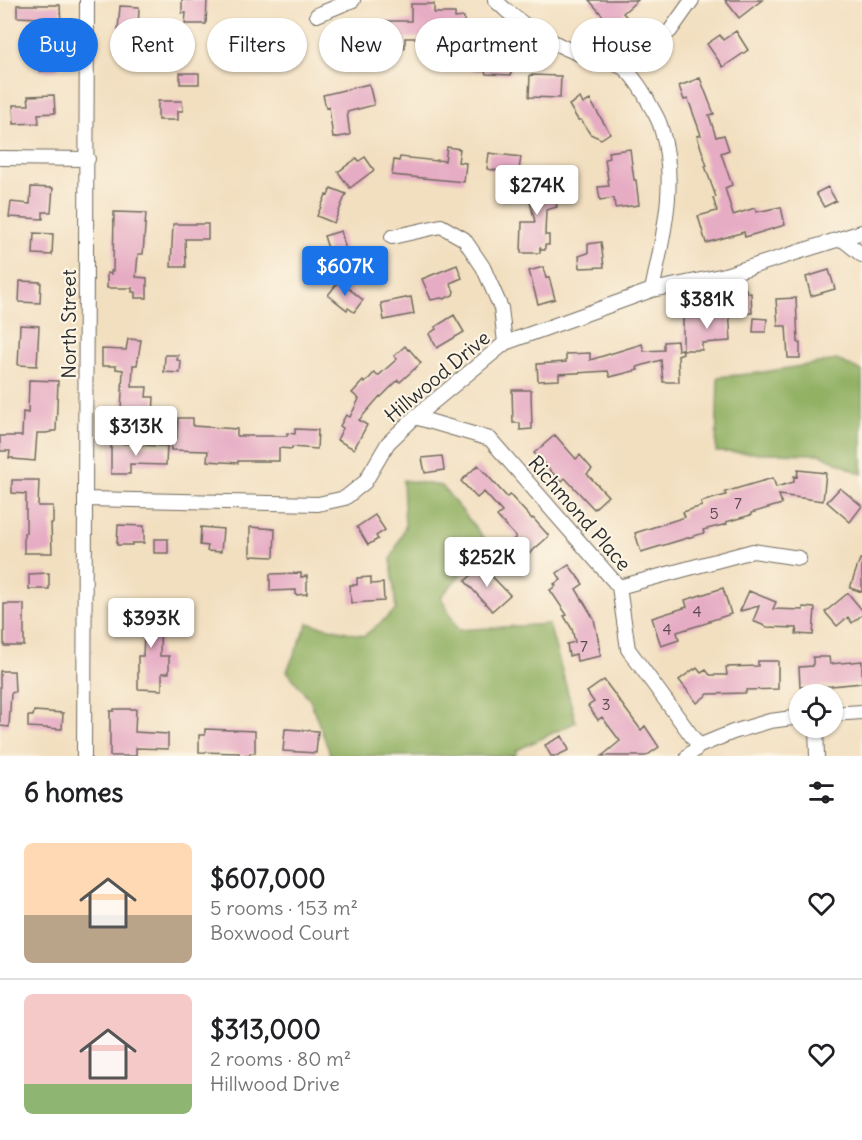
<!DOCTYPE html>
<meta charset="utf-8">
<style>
:root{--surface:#fff;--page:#f2f2f2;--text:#202124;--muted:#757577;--line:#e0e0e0;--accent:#1a73e8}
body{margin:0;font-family:Delius,sans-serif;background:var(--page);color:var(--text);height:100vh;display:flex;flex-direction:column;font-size:22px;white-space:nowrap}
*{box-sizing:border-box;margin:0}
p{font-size:20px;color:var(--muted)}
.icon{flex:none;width:33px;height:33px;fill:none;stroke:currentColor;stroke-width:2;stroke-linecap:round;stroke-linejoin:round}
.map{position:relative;height:756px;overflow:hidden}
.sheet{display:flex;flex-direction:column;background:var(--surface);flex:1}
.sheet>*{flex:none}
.hud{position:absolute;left:18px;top:18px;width:826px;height:54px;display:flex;gap:12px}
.fabs{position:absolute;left:789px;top:684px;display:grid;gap:12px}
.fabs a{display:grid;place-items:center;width:54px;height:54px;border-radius:50%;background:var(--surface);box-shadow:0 2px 4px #0004;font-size:30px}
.price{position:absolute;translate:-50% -51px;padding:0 14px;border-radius:6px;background:#fff;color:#222;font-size:20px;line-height:39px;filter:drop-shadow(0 2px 3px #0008)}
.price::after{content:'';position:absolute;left:50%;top:36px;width:18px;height:14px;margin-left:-9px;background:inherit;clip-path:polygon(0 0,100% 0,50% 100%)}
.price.current{background:var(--accent);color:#fff}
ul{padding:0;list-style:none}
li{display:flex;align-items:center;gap:18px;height:150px;padding:0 24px}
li+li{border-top:2px solid var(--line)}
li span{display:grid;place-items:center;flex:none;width:168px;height:120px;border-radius:9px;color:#555}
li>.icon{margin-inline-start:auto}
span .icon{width:72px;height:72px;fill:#fffc;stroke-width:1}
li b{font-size:26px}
h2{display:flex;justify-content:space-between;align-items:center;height:72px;padding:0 24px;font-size:26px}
.tag{padding:0 21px;border-radius:27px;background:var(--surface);box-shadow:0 2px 4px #0004;font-size:21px;line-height:54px}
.tag.current{background:var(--accent);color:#fff}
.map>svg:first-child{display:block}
.forest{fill:#92b164;stroke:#5e6e48;stroke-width:1.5}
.building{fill:#e6acc4}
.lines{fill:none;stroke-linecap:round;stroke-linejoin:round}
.minor-casing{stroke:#716a5f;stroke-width:16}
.minor{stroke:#fff;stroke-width:14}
.labels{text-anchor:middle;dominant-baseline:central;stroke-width:4.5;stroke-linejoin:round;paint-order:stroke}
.number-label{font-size:16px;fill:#5a4b51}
.street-label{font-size:20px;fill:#2b2b2b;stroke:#fcf5e5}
</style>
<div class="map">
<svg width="862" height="756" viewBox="0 0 862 756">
<rect width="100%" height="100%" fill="#fcf5e5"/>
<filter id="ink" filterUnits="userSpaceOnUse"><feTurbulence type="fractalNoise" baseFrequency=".0167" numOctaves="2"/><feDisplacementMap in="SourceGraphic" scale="12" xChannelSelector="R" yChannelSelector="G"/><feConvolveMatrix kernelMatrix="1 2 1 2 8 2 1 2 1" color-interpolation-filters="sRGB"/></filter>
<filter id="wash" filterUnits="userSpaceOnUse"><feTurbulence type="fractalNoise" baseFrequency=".008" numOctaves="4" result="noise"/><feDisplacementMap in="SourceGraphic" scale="24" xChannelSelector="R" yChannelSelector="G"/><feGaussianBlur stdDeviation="1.35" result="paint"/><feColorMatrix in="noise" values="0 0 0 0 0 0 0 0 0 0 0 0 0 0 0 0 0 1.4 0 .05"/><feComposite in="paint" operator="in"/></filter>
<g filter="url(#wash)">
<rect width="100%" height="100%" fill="#f2dfc0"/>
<path class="forest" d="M837,360L862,371V474L820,454L716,452L718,377L758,373Z
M403,480L442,486L488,543L441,597L458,630L549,624L576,722L517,750L515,756H331L310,700L287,671L308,623L364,636L396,610L391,559L405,527Z"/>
<g id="blocks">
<path class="building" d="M182,0H207L206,24H185L186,13H182Z
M589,0H638L623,13L634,25L619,37L609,26L610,24Z
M725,0H762L739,18Z
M411,4H434V13H455V18L464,17L465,56H452V49H444V42H440V38H405V48H383V21H411Z
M17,5H60L61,25H58L57,71H40V18L17,17Z
M120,6L139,7L138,31L118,30Z
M736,31L748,50L723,67L707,44L720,35L723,40Z
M136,41H175V59H137Z
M476,54L511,55V75L486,74L485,71H475Z
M180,73H199V84H180Z
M530,75L561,76L560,98L529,97Z
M700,78L714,114L709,115L716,137L724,135L729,150L721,153L732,185L725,188L733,215L755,208L756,212L781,207L785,225L745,237L744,232L706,243L698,216L717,211L713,198L716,197L705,166H707L697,136L701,135L688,99L684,100L679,86Z
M369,84L374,105L347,112L350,135L333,138L329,107L326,108L323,95Z
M54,95L55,113L38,114L39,123L14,124L13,105H29L28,96Z
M580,98L583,104L590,100L610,133L601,139L590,134L581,120H578L569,105Z
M158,101H182L183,111H178V120H158Z
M447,147L460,149L458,162L466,163L464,182L392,175L394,160L399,161L400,157L437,161V160L445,161Z
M630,149L634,180H636L639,205L615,208L614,198L600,200L598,187L609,186L605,159L609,158L608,152Z
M489,153L521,157L518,176L499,174V171L487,169Z
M365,157L374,170L350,188L338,172L357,158L359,161Z
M540,173L545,192L553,190L557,207L546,210L545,235H549V245H545V250H541L540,247V253H521L522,222H535L524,177Z
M31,187L53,188L51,212H43V219L9,217L11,202L30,204Z
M828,187L836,201L824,207L816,193Z
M331,188L346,194L334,223L317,216L326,195L328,196Z
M114,212L146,213L143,254H138L136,277L147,278V298H135V292H132V288H107V273L111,274V271H113Z
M173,224H208V239H185L186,267H171Z
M341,231L349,262L334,267L324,236Z
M34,233L53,234L52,255L33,254Z
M601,242L604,267L580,268L579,256L588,253V244Z
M457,265L462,278L450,283L454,291L453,295L444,299L441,298L431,300L422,279Z
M543,267L546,278L549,277L555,299L538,304L529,271Z
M829,270L835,289L811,296L806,277Z
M20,281L41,282L40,303L19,302Z
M339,281L363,300L354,312L348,308L347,310L328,295Z
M746,289L747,293H751L752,313H737L736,290Z
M411,297L414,314L384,320L381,303Z
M796,298L798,343H800V358H788L786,326H778L776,299Z
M729,309L731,341L702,343V350H683V318H707L706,311Z
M454,315L464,332L437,348L429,334L436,329L435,327Z
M754,318L767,319L766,332H753Z
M20,325L39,326L37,366L18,365Z
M128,339L141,340L137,365H133L132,387H147L146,397H154L153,417L136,416V420L122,419V411H121L123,370L116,369V366H102V349L126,350Z
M677,341L678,350L682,349L683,353L678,355L679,382H663L661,360L637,367L638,370L610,377L608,371L559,374V380L538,381L537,364L566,362V354L590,353V360L642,344L644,351L664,350V342Z
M405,346L408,350L409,349L421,363L400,382L398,380L381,397L380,396L359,420L367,425L354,449L337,440L343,428L340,426L346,415L350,417L359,399L352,393L363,381L365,383L374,373L378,376L397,359L394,356Z
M165,355H178L177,360L181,361L180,373L164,372Z
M29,380L58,381L56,431H51V432L46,433H37L35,461L13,459V458H9L10,451H0V436H22L23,412L28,413Z
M512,390H531L532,429L520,430V423H513Z
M178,418H193V426L237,429V436H287V433L295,434V429L318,430L317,449L292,447V449L279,448V461H238V463L207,461L208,451L171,450V437L177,438Z
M555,435L576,459L580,455L592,469L587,474L608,496L594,509L565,478L561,482L534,453Z
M111,443L131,444V445L167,446L166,465L130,464V474H111Z
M442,456L444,470L425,473L422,458Z
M478,465L507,497L510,495L532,519L533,518L549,536L530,553L529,552L523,557L511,542L516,537L497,516L502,512L484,492L477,498L461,481Z
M798,470L826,473L823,501L779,495L782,504L751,513V515L726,522L727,524L703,530L704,533L641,552L635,533L685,517L683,512L702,506L701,502L726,495L725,492L773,478L776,487L794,482V476L797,477Z
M12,480H39L38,506H53V523H51L52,553H24V533H26V494L12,493Z
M840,488L862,506L850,522L827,502Z
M375,515L385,530L376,536L378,539L368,545L357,527Z
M118,525L144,526V543H132V545H117Z
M201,527L223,529L221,552L207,551L208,546L200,545Z
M250,527L275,529L274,557L250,556Z
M154,539H168V553H154Z
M860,559H862V592L850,588Z
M569,565L583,584L576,589L594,619L600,648H599L601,656L577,661L576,654L569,656L567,644L575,642L572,629L564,616L567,615L550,590L556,586L554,584L561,580L557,573Z
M482,566L510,595L492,611L465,581Z
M49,573V589H29V574Z
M301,573V577L307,576V594L296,595V590L270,591V574Z
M371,577V584L383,583L384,601L351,603L350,585H357V578Z
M723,588L731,614L709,621L710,622L677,632L679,640L661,646L652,618L687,607L685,600Z
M749,591L776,602L773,609L803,610V607L815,608L813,635L796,634L797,628L767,627L753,621L759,606L740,611Z
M848,593L862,610V615L852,623L848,617L837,626L825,612Z
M139,603L161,604L160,656H169V673H162V690L138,689V656H143L144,634H140V622H138Z
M4,604H24V646H4Z
M813,657H829L830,664L862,661V683L831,686L800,687L799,667L813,666Z
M758,661H778V689L746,690V693L708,694L697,703L679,680L694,669L695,670L697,668L701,673L706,670L710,675H727L726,667L758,666Z
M0,671H14L15,692L11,693L9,727L0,726Z
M604,680L641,730L645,726L659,747L646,756H602L620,741L602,717L598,720L588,706L594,702L587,692Z
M114,709H136L135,732L168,734V749L136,748V756H110V711H114Z
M34,711L63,713L62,729L28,727V716H33Z
M205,729L255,731V753H250V756H239V753L199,752V735H205Z
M285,729L318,731L316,753L283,751Z
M562,736L569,750L556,756H551L545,745Z"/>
</g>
</g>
<g filter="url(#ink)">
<use href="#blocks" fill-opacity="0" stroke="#716a5f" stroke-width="1.5"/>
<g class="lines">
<defs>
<path id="minor" d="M495,0C520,25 554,45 587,57C597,60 613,62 622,67C631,72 645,94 649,103C653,111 659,119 661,128C678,180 663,237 652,290
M317,15L353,0
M623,67L670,31L692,0
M0,158L88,159
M392,237L441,226L464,239L483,267L501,308L505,343
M842,239L862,255
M415,417L490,439L619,587L628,649L699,746
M86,499L318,504L345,498L365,482L388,443L415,417L505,343L652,290L725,275L862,232
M619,587L753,551L799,558
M832,714L862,712
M816,728L817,756
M84,756L87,0
M688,756L699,746L733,732L770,721L800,717"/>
</defs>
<use href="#minor" class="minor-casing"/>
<use href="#minor" class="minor"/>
</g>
</g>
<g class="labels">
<g class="number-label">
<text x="738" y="503">7</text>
<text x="714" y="513">5</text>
<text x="697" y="611">4</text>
<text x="667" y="629">4</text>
<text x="584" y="646">7</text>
<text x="606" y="704">3</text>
</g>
<g class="street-label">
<text transform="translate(68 324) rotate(-90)">North Street</text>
<text transform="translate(437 376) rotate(-40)">Hillwood Drive</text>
<text transform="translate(580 513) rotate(49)">Richmond Place</text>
</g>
</g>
</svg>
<div class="fabs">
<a><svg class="icon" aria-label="locate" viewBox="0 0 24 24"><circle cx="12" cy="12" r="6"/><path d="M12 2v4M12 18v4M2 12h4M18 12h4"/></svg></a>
</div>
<b class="price" style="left:537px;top:216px">$274K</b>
<b class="price current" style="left:345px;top:297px">$607K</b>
<b class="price" style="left:707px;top:330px">$381K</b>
<b class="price" style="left:136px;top:457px">$313K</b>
<b class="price" style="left:487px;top:588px">$252K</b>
<b class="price" style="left:151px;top:649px">$393K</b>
<div class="hud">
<a class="tag current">Buy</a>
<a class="tag">Rent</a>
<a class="tag">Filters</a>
<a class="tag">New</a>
<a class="tag">Apartment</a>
<a class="tag">House</a>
</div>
</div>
<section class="sheet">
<h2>6 homes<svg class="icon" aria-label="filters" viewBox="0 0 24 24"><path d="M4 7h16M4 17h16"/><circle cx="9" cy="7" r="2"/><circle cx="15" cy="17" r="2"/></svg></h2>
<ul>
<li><span style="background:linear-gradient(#ffd9b3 60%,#b9a48a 0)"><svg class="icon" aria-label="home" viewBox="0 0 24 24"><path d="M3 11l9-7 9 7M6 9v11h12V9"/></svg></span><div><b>$607,000</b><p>5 rooms · 153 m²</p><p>Boxwood Court</p></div><svg class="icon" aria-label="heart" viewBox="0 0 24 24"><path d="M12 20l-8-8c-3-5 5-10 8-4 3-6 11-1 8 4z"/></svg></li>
<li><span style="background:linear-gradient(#f6c9c9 75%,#8fb573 0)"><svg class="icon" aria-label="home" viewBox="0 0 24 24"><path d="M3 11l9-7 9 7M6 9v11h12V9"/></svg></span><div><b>$313,000</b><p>2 rooms · 80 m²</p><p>Hillwood Drive</p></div><svg class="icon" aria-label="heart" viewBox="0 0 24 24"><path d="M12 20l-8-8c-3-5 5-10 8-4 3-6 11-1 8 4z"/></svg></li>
</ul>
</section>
